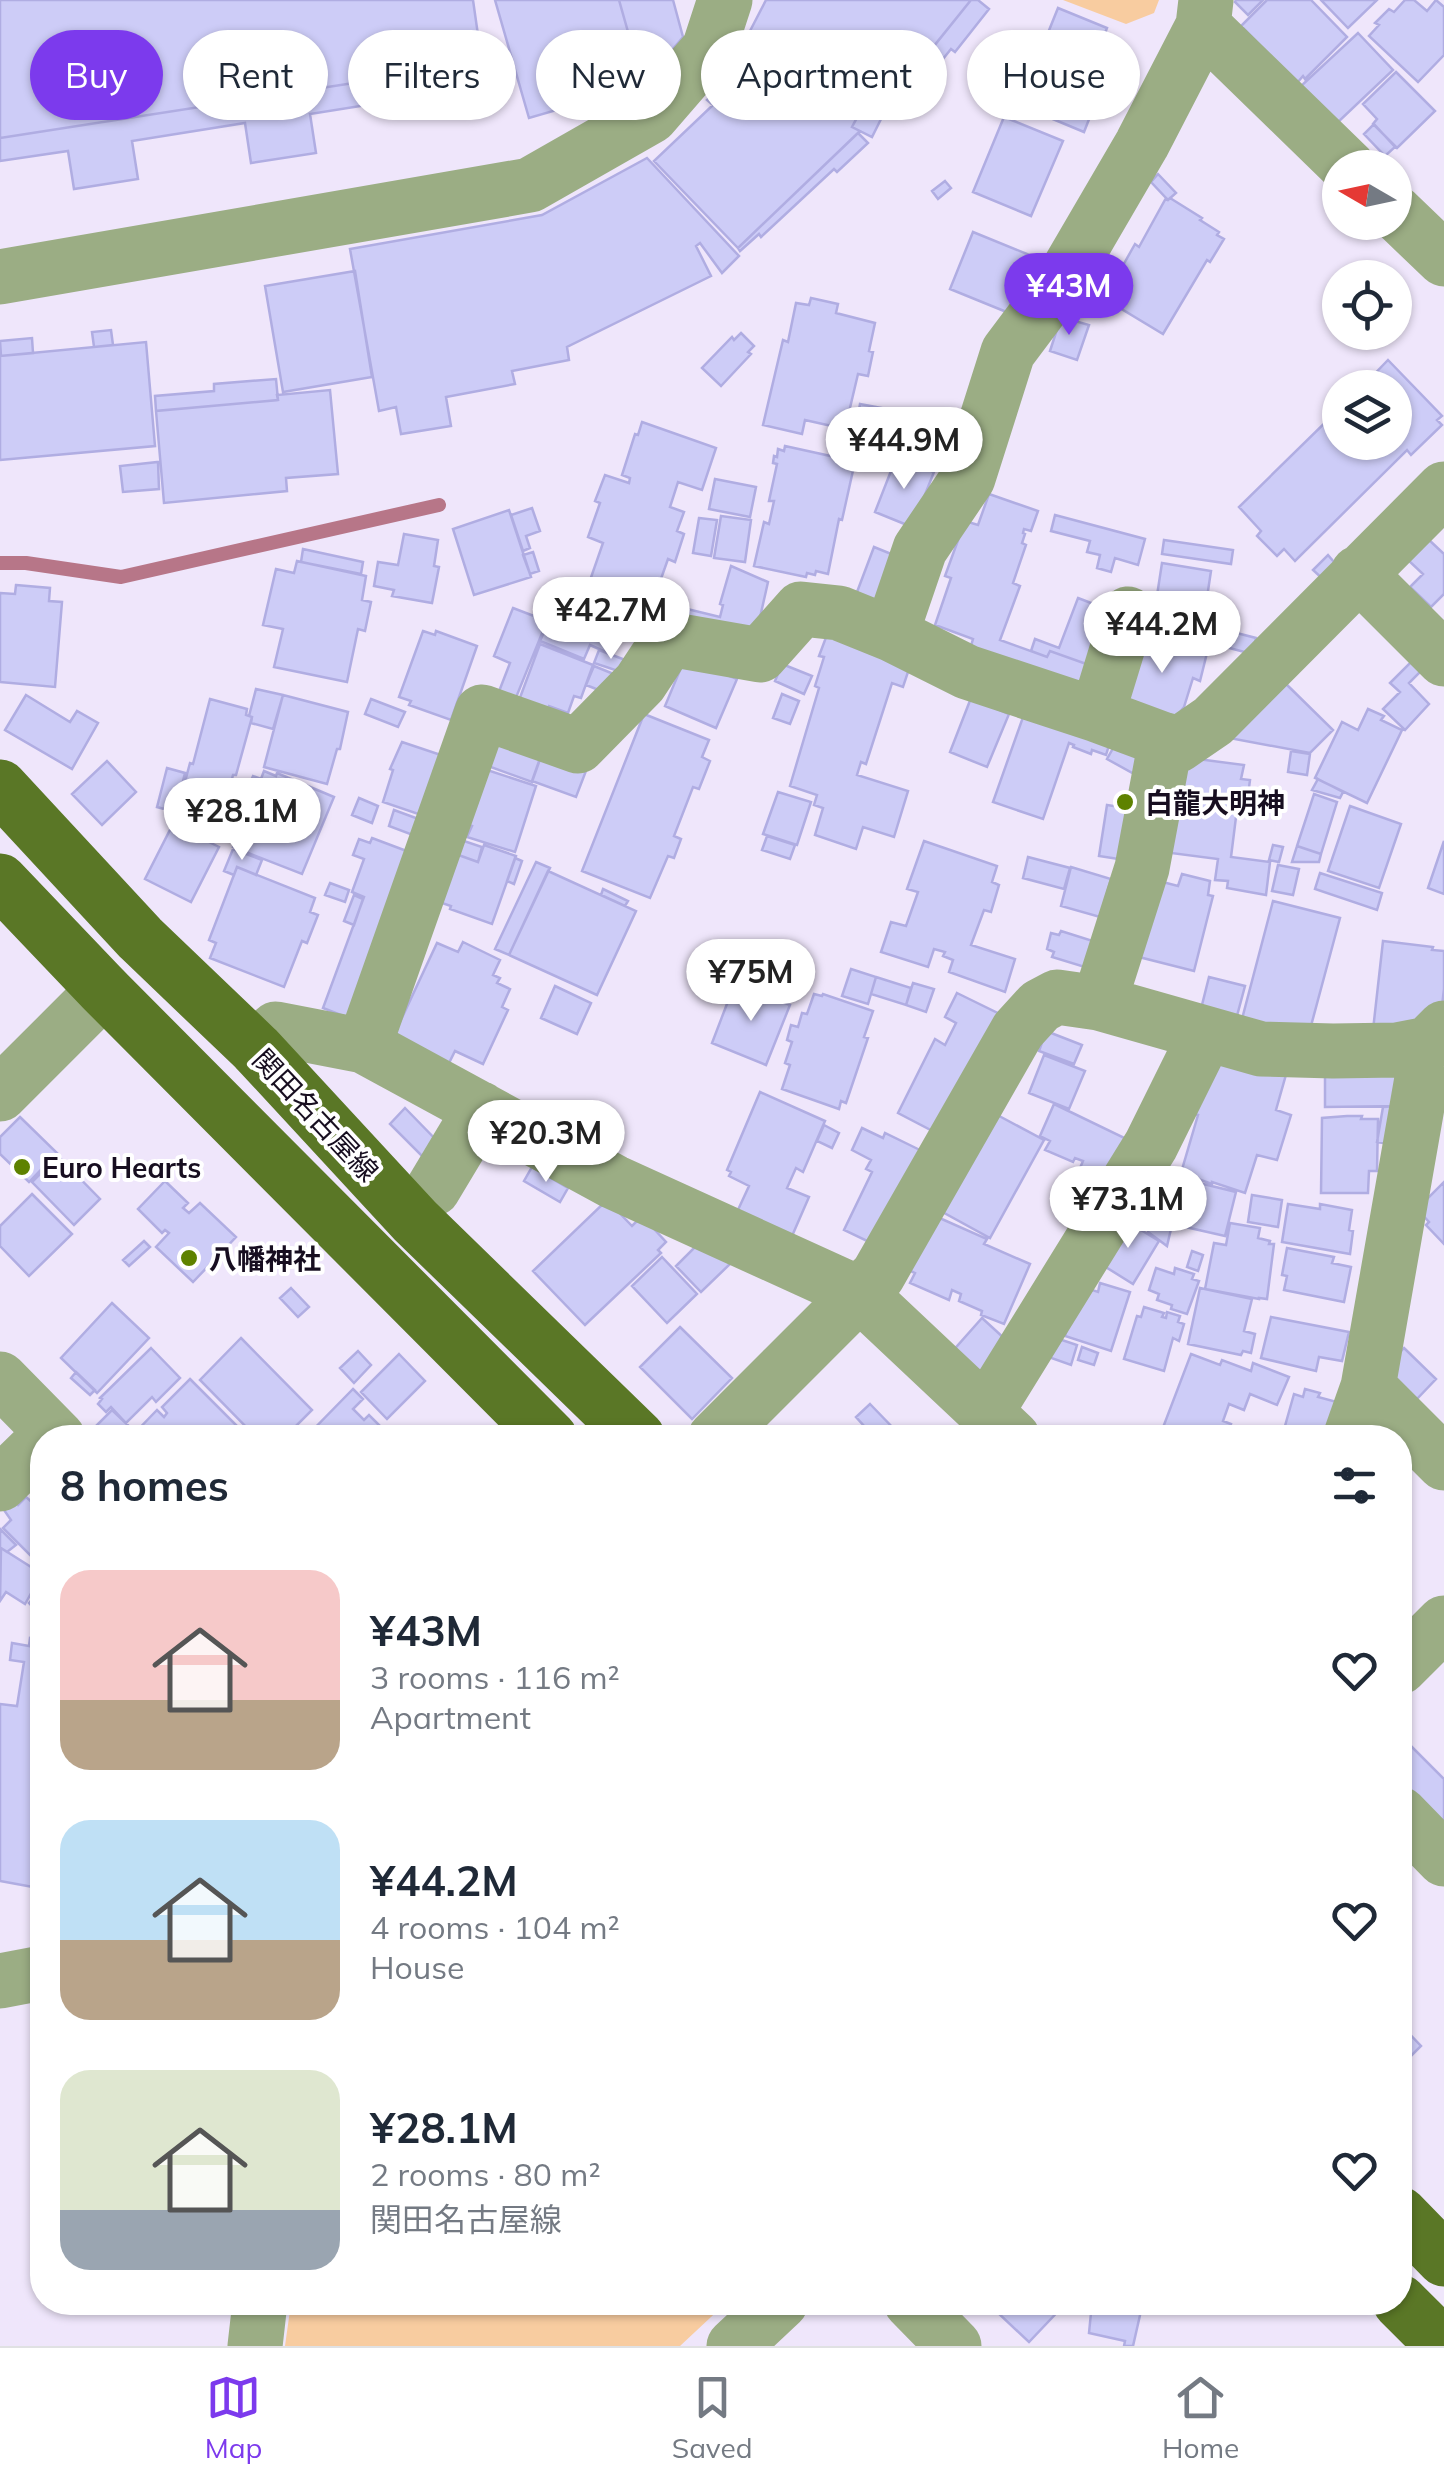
<!DOCTYPE html>
<meta charset="utf-8">
<style>
:root{--surface:#fff;--page:#f2f2f3;--text:#1f2937;--muted:#747a83;--line:#e0e1e3;--accent:#7c3aed}
body{margin:0;font-family:Mulish,"Noto Sans JP",sans-serif;background:var(--page);color:var(--text);height:100vh;display:flex;flex-direction:column;font-size:38px;white-space:nowrap}
*{box-sizing:border-box;margin:0}
p{font-size:32px;color:var(--muted)}
.icon{flex:none;width:55px;height:55px;fill:none;stroke:currentColor;stroke-width:2;stroke-linecap:round;stroke-linejoin:round}
.map{position:relative;flex:1;overflow:hidden}
.drawer{position:absolute;left:30px;top:1425px;width:1382px;height:890px;display:flex;flex-direction:column;background:var(--surface);border-radius:40px;box-shadow:0 2px 8px #0004}
.drawer>*{flex:none}
.top-card{position:absolute;left:30px;top:30px;width:1385px;height:90px;display:flex;gap:20px}
.needle{width:65px;rotate:279deg}
.buttons{position:absolute;left:1322px;top:150px;display:grid;gap:20px}
.buttons a{display:grid;place-items:center;width:90px;height:90px;border-radius:50%;background:var(--surface);box-shadow:0 2px 8px #0004;font-size:50px}
.price{position:absolute;translate:-50% -85px;padding:0 22px;border-radius:35px;background:#fff;color:#222;font-size:32px;line-height:65px;filter:drop-shadow(0 2px 5px #0008)}
.price::after{content:'';position:absolute;left:50%;top:60px;width:30px;height:22px;margin-left:-15px;background:inherit;clip-path:polygon(0 0,100% 0,50% 100%)}
.price.on{background:var(--accent);color:#fff}
ul{padding:0;list-style:none}
li{display:flex;align-items:center;gap:30px;height:250px;padding:0 30px}
li span{display:grid;place-items:center;flex:none;width:280px;height:200px;border-radius:30px;color:#555}
li>.icon{margin-inline-start:auto}
span .icon{width:120px;height:120px;fill:#fffc;stroke-width:1}
li b{font-size:42px}
h2{display:flex;justify-content:space-between;align-items:center;height:120px;padding:0 30px;font-size:42px}
.tag{padding:0 35px;border-radius:45px;background:var(--surface);box-shadow:0 2px 8px #0004;font-size:35px;line-height:90px}
.tag.on{background:var(--accent);color:#fff}
.menu{display:flex;justify-content:space-around;align-items:center;height:140px;border-top:2px solid var(--line);background:var(--surface);font-size:28px;color:var(--muted)}
.menu a{display:grid;justify-items:center;gap:5px}
.menu .on{color:var(--accent)}
.map>svg:first-child{display:block}
.green{fill:#f8cca0}
.lines{fill:none;stroke-linecap:round;stroke-linejoin:round}
.stream{stroke:#b77688;stroke-width:14}
.building{fill:#cdccf7;stroke:#b0ade2;stroke-width:2.5}
.minor{stroke:#9bad84;stroke-width:55}
.major{stroke:#5a7726;stroke-width:55}
.poi-dot{fill:#5e8200;stroke:#fff;stroke-width:4}
.labels{text-anchor:middle;dominant-baseline:central;stroke-width:8;stroke-linejoin:round;paint-order:stroke}
.poi-label{font-size:28px;font-weight:bold;fill:#170e20;stroke:#fff;text-anchor:start}
.street-label{font-size:28px;fill:#170e20;stroke:#fff}
</style>
<div class="map">
<svg width="1444" height="2346" viewBox="0 0 1444 2346">
<rect width="100%" height="100%" fill="#efe6fb"/>
<path class="green" d="M1063,0H1159L1154,13L1126,24Z
M291,2303V2302L726,2303L680,2346H285Z"/>
<g class="lines">
<path class="stream" d="M0,563H26L121,577L439,505"/>
</g>
<path class="building" d="M0,0H473L482,63L0,138Z
M495,0H619L643,85L529,118Z
M619,0H673L683,37L643,85Z
M766,0H971L887,104L869,95L852,127L860,131L738,248L654,161L713,105L707,100L730,79L734,82L747,71L733,64Z
M971,0H978L989,9L955,52L951,49L931,74L928,71L906,99L898,91Z
M1236,0H1263L1248,15L1235,2Z
M1267,0H1311L1347,37L1305,79L1303,76L1297,83L1241,26Z
M1321,0H1377L1348,28Z
M1405,0H1414L1427,11L1436,0L1444,7V55L1418,82L1369,36L1379,25L1375,23L1389,9L1394,12Z
M1058,8L1107,28L1100,47L1115,53L1084,132L1019,105Z
M1358,33L1393,70L1336,124L1301,86Z
M482,63L486,86L310,114L316,153L251,163L245,123L132,141L138,179L74,189L68,151L0,161V138Z
M1396,72L1435,111L1397,148L1373,124L1377,119L1363,104Z
M863,107L882,117L872,137L852,127Z
M1004,117L1063,141L1031,216L973,192Z
M1374,124L1395,147L1385,156L1364,134Z
M858,133L868,143L837,172L834,169L761,237L759,234L740,251L738,248Z
M647,158L739,256L722,273L700,243L696,246L711,276L567,347L569,360L512,371L515,384L446,397L451,426L401,434L396,407L379,411L350,249L542,215Z
M1158,174L1176,193L1168,200L1151,182Z
M945,181L951,188L938,199L932,191Z
M1166,198L1168,200L1170,198L1202,218L1200,220L1219,232L1217,235L1224,239L1210,262L1207,260L1163,334L1110,302L1128,273L1121,269L1135,244L1139,247Z
M973,232L1032,256L1009,313L950,289Z
M355,271L372,377L283,392L265,286Z
M811,298L838,304L836,313L875,323L869,351L873,352L868,376L858,374L845,429L805,420L802,434L763,425L783,340L788,342L796,303L809,305Z
M1061,317L1089,325L1077,360L1050,351Z
M111,330L113,345L94,347L92,332Z
M741,333L754,346L748,352L751,354L721,386L702,368L732,337L734,340Z
M32,338L33,353L1,356L0,341Z
M146,342L155,446L0,460V356Z
M1388,360L1442,416L1437,420L1442,425L1411,455L1407,450L1295,561L1284,549L1277,556L1257,536L1261,531L1239,507L1340,408V442H1395V388H1361Z
M276,379L278,400L156,411L155,396L214,391V384Z
M330,390L338,474L286,478L287,491L164,503L156,411L278,400L277,395Z
M860,404L935,418L927,456L853,443Z
M642,422L716,448L702,490L678,482L670,507L684,512L677,531L684,534L675,562L668,559L650,610L587,589L603,543L588,537L600,503L595,501L605,475L629,483L630,478L622,475L635,434L638,435Z
M785,446L844,459L842,464L854,466L842,520L839,519L828,574L816,571L815,575L807,573L806,577L754,566L764,522L769,524L774,501H769L777,464L773,463L774,456L777,457L778,449L784,451Z
M896,458L934,472L912,527L875,512Z
M158,462L159,489L123,492L120,466Z
M715,479L756,487L750,517L709,509Z
M989,494L1038,511L1031,531L1024,529L1023,533L1025,534L1022,543L1026,545L1013,583L1020,586L1000,640L1047,657L1050,651L1092,666L1082,696L971,646L973,639L935,625L951,578L945,576L965,521L978,525Z
M532,508L540,531L526,536L530,548L523,551L511,515Z
M509,510L531,577L474,595L453,529Z
M1055,515L1145,539L1138,565L1115,558L1111,572L1097,568L1100,555L1087,552L1090,541L1051,531Z
M721,516L751,520L745,562L714,558Z
M699,518L717,520L711,556L693,553Z
M404,534L438,540L434,566L439,567L432,603L392,596L394,590L374,586L378,562L398,565Z
M1428,539L1444,554V594L1431,607L1410,587L1423,574L1408,560Z
M1164,540L1233,550L1231,564L1162,554Z
M874,547L911,562L891,614L854,600Z
M303,549L363,562L361,574L301,562Z
M533,552L539,571L530,574L523,555Z
M1328,555L1339,568L1325,581L1313,570Z
M297,561L366,576L362,600L371,602L365,631L358,629L347,682L274,667L283,629L263,625L276,569L294,573Z
M1162,563L1211,571L1203,624L1154,615Z
M731,566L768,582L754,644L669,627L675,606L720,617L723,605L720,604Z
M16,585L50,588L49,601L62,602L55,687L0,682V593L15,594Z
M561,594L626,621L618,641L614,639L608,653L590,645L584,659L540,641Z
M1078,598L1112,611L1092,666L1050,651L1047,657L1031,651L1035,639L1059,648Z
M513,608L547,621L515,700L498,694L510,663L494,656Z
M1155,623L1206,634L1203,646L1152,635Z
M1140,630L1208,649L1200,681L1193,678L1184,707L1172,722L1120,707Z
M1225,630L1256,638L1252,654L1222,646Z
M423,631L435,635L436,631L477,646L451,720L409,705L411,701L399,697Z
M828,632L912,660L903,687L892,683L866,764L861,762L857,775L908,791L894,837L863,827L856,849L815,835L823,808L814,805L817,795L790,786L819,688L815,686L824,657L819,656Z
M540,644L593,665L581,698L574,696L568,713L549,706L546,714L518,703Z
M599,650L628,661L624,673L594,663Z
M685,658L737,679L716,728L665,706Z
M1413,660L1422,670L1409,683L1429,704L1405,730L1383,709L1400,692L1390,683Z
M782,664L812,676L804,694L775,681Z
M594,666L621,677L614,696L586,685Z
M1282,680L1333,730L1310,753L1224,737Z
M256,689L283,695L273,729L251,723L252,717L249,716Z
M782,694L799,701L790,724L773,718Z
M26,695L70,722L77,711L98,723L72,769L5,730Z
M283,695L348,712L340,749H337L327,784L264,767Z
M971,698L1009,714L987,767L950,752Z
M210,699L247,709L246,715L252,717L236,775H233L218,835L174,823L190,763L193,764Z
M371,699L405,712L398,727L365,714Z
M1028,703L1113,732L1106,755L1092,750L1091,754L1073,747L1074,745L1069,743L1043,819L993,802Z
M1368,709L1384,716L1381,720L1402,730L1367,803L1315,778L1342,722L1358,730Z
M644,714L709,740L702,757L710,761L699,789L693,787L674,836L681,839L674,858L668,856L650,898L582,871Z
M501,732L544,748L532,782L488,766Z
M1120,736L1149,752L1136,775L1107,759Z
M402,742L450,758L430,818L383,802L393,770L390,769Z
M544,747L589,763L576,797L532,781Z
M1291,751L1310,754L1307,775L1288,772Z
M1182,757L1244,765L1241,779L1250,780L1247,803L1238,801L1231,857L1270,862L1266,895L1227,888L1228,881L1215,880L1218,859L1171,853Z
M107,761L136,792L102,825L72,794Z
M478,767L536,786L515,852L467,837L472,826L460,822Z
M167,768L185,773L175,812L157,807Z
M264,771L276,776L277,773L334,797L302,874L233,847L247,811L239,808L253,776L261,779Z
M1318,779L1343,792L1340,798L1312,790Z
M778,792L811,802L797,845L763,834Z
M1314,794L1337,802L1321,854L1297,846Z
M359,798L378,806L372,823L352,815Z
M1107,805L1146,811L1138,862L1099,856Z
M1350,806L1401,824L1379,888L1328,871Z
M394,810L424,821L418,837L389,826Z
M173,824L219,847L191,902L145,879Z
M767,836L795,845L790,859L762,850Z
M372,838L420,856L359,1022L323,1008L364,897L352,892L364,859L353,855L359,839L370,843Z
M455,838L482,847L478,862L450,852Z
M924,841L997,866L992,882L999,885L991,912L984,910L971,945L1015,959L1005,992L949,972L953,960L943,956L945,952L934,949L928,967L881,952L891,922L906,926L918,892L907,889Z
M1444,841V894L1428,888Z
M484,845L516,856L492,924L450,909L451,906L439,902L456,854L478,862Z
M1273,845L1283,847L1279,862L1269,860Z
M1297,846L1321,854L1319,862H1292Z
M233,849L262,860L256,875L237,867L234,875L224,871Z
M1028,857L1070,868L1064,889L1023,878Z
M515,858L522,861L514,884L507,881Z
M536,862L550,868L509,955L495,949Z
M1278,865L1299,869L1293,895L1272,891Z
M237,867L315,898L310,912L318,915L307,943L302,941L284,987L210,958L216,943L209,940Z
M1071,867L1111,879L1100,917L1061,906Z
M548,871L636,911L597,995L509,955Z
M1320,873L1382,893L1377,910L1315,889Z
M1182,874L1210,881L1208,895L1213,896L1194,971L1135,956L1155,880L1178,886Z
M330,883L349,890L345,902L325,895Z
M603,889L628,901L625,906L601,895Z
M354,895L363,899L354,925L344,921Z
M1273,901L1340,918L1308,1037L1242,1019Z
M1061,931L1096,942L1088,968L1052,957L1054,952L1047,949L1051,933L1059,935Z
M1383,941L1433,947L1432,950L1444,951V989L1440,1023L1373,1030Z
M463,942L500,960L493,975L500,978L497,983L510,989L502,1007L508,1010L483,1064L455,1051L448,1065L392,1039L437,943L458,952Z
M851,969L876,977L868,1004L842,996Z
M876,977L911,988L906,1005L871,994Z
M1209,977L1245,986L1234,1027L1199,1017Z
M735,983L790,1005L766,1065L712,1043Z
M913,983L934,989L926,1012L906,1005Z
M555,986L591,1003L577,1034L541,1018Z
M957,993L1008,1018L948,1139L898,1113L935,1039L945,1045L956,1023L945,1017Z
M814,994L822,996L823,994L873,1011L864,1037L868,1038L846,1103L841,1101L839,1109L782,1089L790,1065L785,1063L792,1042L787,1040L791,1025L798,1027L802,1013L807,1014Z
M1046,1031L1082,1045L1074,1064L1039,1051Z
M1217,1050L1287,1071L1276,1110L1291,1115L1277,1160L1257,1155L1245,1193L1212,1182V1184L1181,1173L1198,1115L1189,1113Z
M1044,1055L1085,1071L1069,1109L1029,1093Z
M1400,1063V1106L1325,1107V1064Z
M760,1092L825,1121L803,1172L796,1168L787,1188L809,1197L792,1236L737,1212L749,1186L729,1176L731,1172L727,1170Z
M1054,1104L1137,1144L1115,1195L1079,1178L1083,1169L1080,1168L1083,1161L1075,1158L1073,1162L1045,1150L1050,1141L1040,1136Z
M1400,1106L1395,1145L1377,1142L1383,1107Z
M405,1108L441,1145L426,1160L390,1124Z
M988,1110L1044,1140L990,1238L937,1209Z
M1347,1116H1362L1361,1119H1378L1377,1171H1369L1368,1193H1321L1322,1118Z
M20,1117L57,1153L29,1182L0,1154V1137Z
M824,1125L839,1133L832,1148L817,1141Z
M862,1128L883,1138L885,1133L924,1152L886,1250L844,1230L872,1172L866,1169L871,1160L852,1150Z
M58,1156L100,1199L74,1225L32,1182Z
M532,1167L568,1188L560,1202L524,1181Z
M1179,1178L1236,1192L1225,1236L1168,1223Z
M165,1181L188,1203L183,1208L189,1213L200,1203L236,1237L193,1282L156,1247L169,1233L165,1230L162,1233L138,1209Z
M1444,1182V1244L1426,1225L1429,1222L1417,1209Z
M32,1194L72,1234L29,1276L0,1246V1226Z
M1252,1195L1282,1200L1278,1227L1248,1222Z
M607,1200L632,1226L642,1216L666,1242L658,1250L661,1253L585,1325L533,1271Z
M1288,1204L1320,1209V1204L1352,1210L1349,1230L1353,1231L1350,1254L1282,1242Z
M926,1212L987,1239L984,1244L1030,1264L1004,1324L981,1315L982,1311L959,1301L961,1294L952,1290L949,1300L910,1283L915,1273L902,1267Z
M1123,1219L1159,1241L1133,1284L1096,1261Z
M1230,1223L1260,1228L1258,1238L1270,1241L1269,1244H1274L1267,1299L1259,1298V1299L1205,1289L1214,1243L1226,1245Z
M1149,1224L1171,1229L1167,1246L1148,1232Z
M706,1236L731,1263L701,1292L676,1266Z
M144,1241L150,1247L129,1266L123,1260Z
M1287,1248L1334,1257L1332,1263L1351,1267L1344,1302L1284,1290L1287,1276L1282,1275Z
M1192,1251L1203,1255L1198,1271L1187,1267Z
M662,1257L697,1294L667,1323L632,1286Z
M1156,1268L1174,1274L1175,1268L1194,1274L1192,1279L1199,1281L1187,1314L1171,1309L1172,1305L1157,1300L1159,1294L1149,1290Z
M1100,1283L1130,1292L1111,1351L1065,1336L1080,1286L1098,1292Z
M291,1288L309,1307L298,1317L280,1298Z
M1200,1288L1252,1299L1244,1331L1255,1334L1251,1353L1243,1351L1241,1355L1188,1344Z
M112,1303L149,1338L97,1393L61,1358Z
M1144,1307L1164,1313L1162,1317L1166,1318L1167,1312L1180,1316L1178,1322L1184,1324L1179,1341L1173,1338L1164,1371L1124,1359L1137,1316L1141,1317Z
M1271,1317L1349,1332L1342,1361L1319,1357L1316,1371L1261,1358Z
M982,1318L1016,1349L984,1384L951,1353Z
M680,1327L732,1378L692,1419L640,1367Z
M1047,1335L1077,1345L1071,1365L1040,1354Z
M241,1338L312,1410L284,1438H257L200,1380Z
M1082,1347L1098,1353L1094,1365L1078,1360Z
M151,1348L180,1378L156,1402L152,1397L126,1423L111,1407L106,1412L98,1404L102,1399L100,1398Z
M1404,1348L1436,1379L1415,1401L1384,1369Z
M358,1351L371,1365L354,1383L340,1368Z
M399,1354L425,1381L387,1419L361,1392Z
M1191,1354L1220,1365L1222,1360L1251,1371L1253,1363L1289,1377L1277,1405L1250,1394L1244,1410L1229,1404L1223,1421L1231,1424L1226,1438H1159Z
M76,1372L95,1390L90,1395L71,1378Z
M190,1379L249,1438H130L157,1410L164,1417L167,1413L162,1407Z
M353,1389L363,1399L353,1409L364,1420L369,1415L383,1429L378,1433L381,1436L379,1438H305Z
M1305,1389L1320,1393L1318,1397L1348,1405L1338,1438H1318L1285,1426L1294,1394L1303,1397Z
M870,1404L897,1432L891,1438H875L856,1417Z
M112,1410L132,1429L124,1438H92L88,1434Z
M26,1497L42,1511V1567L3,1528L11,1520L4,1510L13,1501L18,1505Z
M0,1529L16,1545L7,1552L1,1548L0,1550Z
M1,1548L42,1574L25,1604L6,1592L0,1601Z
M42,1589V1617L29,1603Z
M30,1638L42,1640V1863H37L33,1887L0,1881V1704L17,1706L24,1662L10,1660L12,1643L29,1646Z
M1400,1735L1444,1779V1826L1400,1782Z
M1400,2024L1421,2046L1400,2067Z
M1006,2302H1063L1065,2304L1029,2342L997,2312Z
M1143,2302L1133,2346H1124L1125,2341L1089,2333L1092,2303Z"/>
<g class="lines">
<path class="minor" d="M1203,26L1349,168
M1395,212L1444,259
M0,277L530,185L651,116L709,49L725,0
M1358,573L1444,659
M891,634L920,549L968,478L1008,352L1065,276L1142,144L1203,26L1206,0
M1097,715L1128,614
M1099,1003L1142,868L1166,740
M364,1046L482,712L578,746L640,683L669,639L760,655L801,609L839,613L891,634L967,672L1097,715L1178,745L1213,721L1444,489
M256,1049L276,1029L364,1046L614,1182L860,1294L1013,1438
M0,1094L104,990
M433,1189L481,1109
M0,1379L58,1438
M1368,1387L1444,1463
M986,1412L1151,1145L1206,1034
M715,1438L878,1275L1018,1030L1040,1006L1057,997L1099,1003L1261,1049L1333,1051L1397,1050L1428,1044L1444,1028
M1350,1438L1368,1387L1428,1044
M0,1484L42,1443
M1400,1667L1444,1623
M1400,1814L1444,1859
M0,1981L42,1973
M911,2302L954,2346
M255,2346L260,2302
M734,2346L781,2302"/>
<path class="major" d="M0,787L140,938L256,1049L415,1221L638,1438
M0,881L104,990L550,1438
M1400,2214L1444,2259
M1400,2302L1444,2346"/>
</g>
<g class="poi-dot">
<circle cx="1125" cy="802" r="10"/>
<circle cx="22" cy="1167" r="10"/>
<circle cx="189" cy="1258" r="10"/>
</g>
<g class="labels">
<g class="poi-label">
<text x="1145" y="802">白龍大明神</text>
<text x="42" y="1167">Euro Hearts</text>
<text x="209" y="1258">八幡神社</text>
</g>
<g class="street-label">
<text transform="translate(316 1115) rotate(47)">関田名古屋線</text>
</g>
</g>
</svg>
<div class="buttons">
<a><svg class="needle" viewBox="-14 -14 28 28"><path d="M0-13l5 13h-10z" fill="#e53935"/><path d="M0 13l5-13h-10z" fill="#747a83"/></svg></a>
<a><svg class="icon" aria-label="locate" viewBox="0 0 24 24"><circle cx="12" cy="12" r="6"/><path d="M12 2v4M12 18v4M2 12h4M18 12h4"/></svg></a>
<a><svg class="icon" aria-label="layers" viewBox="0 0 24 24"><path d="M12 4l9 5-9 5-9-5zM3 14l9 5 9-5"/></svg></a>
</div>
<b class="price on" style="left:1069px;top:338px">¥43M</b>
<b class="price" style="left:904px;top:492px">¥44.9M</b>
<b class="price" style="left:611px;top:662px">¥42.7M</b>
<b class="price" style="left:1162px;top:676px">¥44.2M</b>
<b class="price" style="left:242px;top:863px">¥28.1M</b>
<b class="price" style="left:751px;top:1024px">¥75M</b>
<b class="price" style="left:546px;top:1185px">¥20.3M</b>
<b class="price" style="left:1128px;top:1251px">¥73.1M</b>
<div class="top-card">
<a class="tag on">Buy</a>
<a class="tag">Rent</a>
<a class="tag">Filters</a>
<a class="tag">New</a>
<a class="tag">Apartment</a>
<a class="tag">House</a>
</div>
<section class="drawer">
<h2>8 homes<svg class="icon" aria-label="filters" viewBox="0 0 24 24"><path d="M4 7h16M4 17h16"/><circle cx="9" cy="7" r="2"/><circle cx="15" cy="17" r="2"/></svg></h2>
<ul>
<li><span style="background:linear-gradient(#f6c9c9 65%,#b9a48a 0)"><svg class="icon" aria-label="home" viewBox="0 0 24 24"><path d="M3 11l9-7 9 7M6 9v11h12V9"/></svg></span><div><b>¥43M</b><p>3 rooms · 116 m²</p><p>Apartment</p></div><svg class="icon" aria-label="heart" viewBox="0 0 24 24"><path d="M12 20l-8-8c-3-5 5-10 8-4 3-6 11-1 8 4z"/></svg></li>
<li><span style="background:linear-gradient(#bfe0f5 60%,#b9a48a 0)"><svg class="icon" aria-label="home" viewBox="0 0 24 24"><path d="M3 11l9-7 9 7M6 9v11h12V9"/></svg></span><div><b>¥44.2M</b><p>4 rooms · 104 m²</p><p>House</p></div><svg class="icon" aria-label="heart" viewBox="0 0 24 24"><path d="M12 20l-8-8c-3-5 5-10 8-4 3-6 11-1 8 4z"/></svg></li>
<li><span style="background:linear-gradient(#dfe7d0 70%,#9aa5b1 0)"><svg class="icon" aria-label="home" viewBox="0 0 24 24"><path d="M3 11l9-7 9 7M6 9v11h12V9"/></svg></span><div><b>¥28.1M</b><p>2 rooms · 80 m²</p><p>関田名古屋線</p></div><svg class="icon" aria-label="heart" viewBox="0 0 24 24"><path d="M12 20l-8-8c-3-5 5-10 8-4 3-6 11-1 8 4z"/></svg></li>
</ul>
</section>
</div>
<nav class="menu">
<a class="on"><svg class="icon" aria-label="map" viewBox="0 0 24 24"><path d="M3 6l6-2 6 2 6-2v14l-6 2-6-2-6 2zM9 4v14M15 6v14"/></svg>Map</a>
<a><svg class="icon" aria-label="saved" viewBox="0 0 24 24"><path d="M7 4h10v16l-5-4-5 4z"/></svg>Saved</a>
<a><svg class="icon" aria-label="home" viewBox="0 0 24 24"><path d="M3 11l9-7 9 7M6 9v11h12V9"/></svg>Home</a>
</nav>
